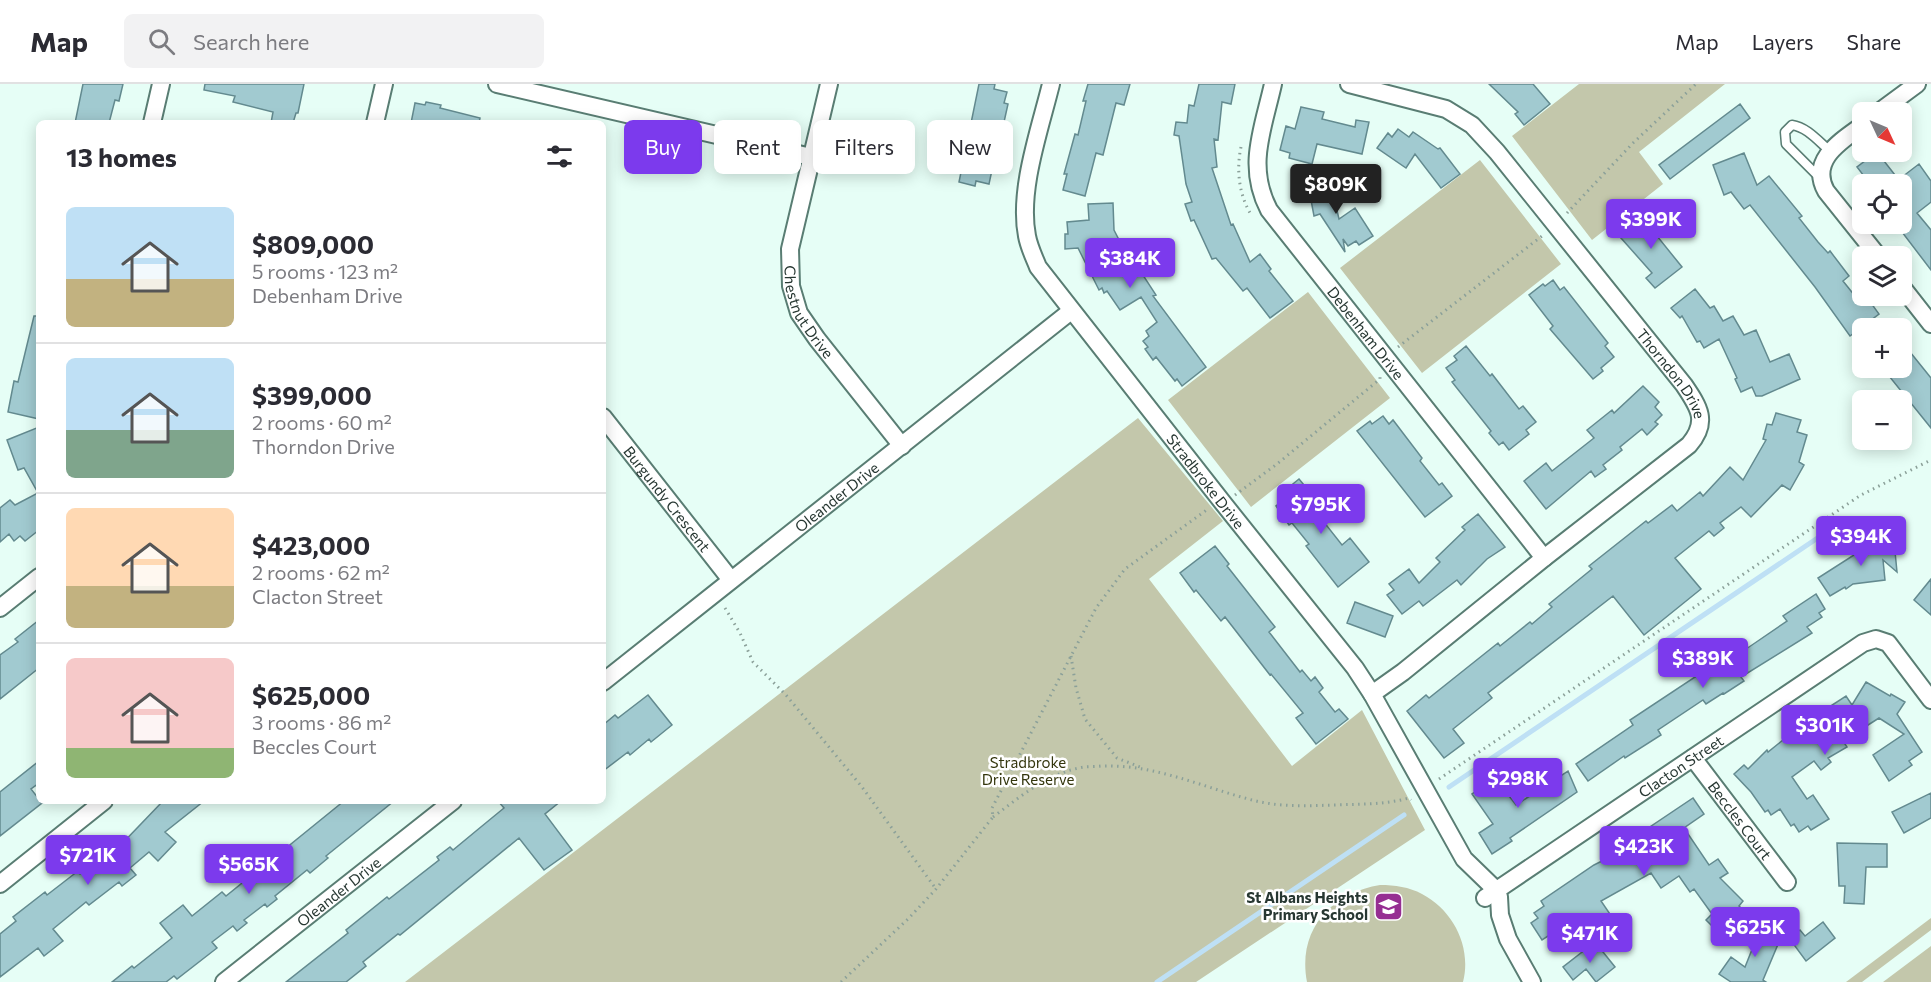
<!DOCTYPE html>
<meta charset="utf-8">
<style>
:root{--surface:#fff;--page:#f2f2f3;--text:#2b2b33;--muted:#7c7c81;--line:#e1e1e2;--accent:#7c3aed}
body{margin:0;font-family:Commissioner,sans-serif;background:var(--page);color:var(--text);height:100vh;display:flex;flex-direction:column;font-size:22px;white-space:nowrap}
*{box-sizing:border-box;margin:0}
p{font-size:20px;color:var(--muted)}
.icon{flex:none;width:33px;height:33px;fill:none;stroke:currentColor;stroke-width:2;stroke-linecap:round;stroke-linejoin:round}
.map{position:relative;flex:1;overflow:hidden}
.details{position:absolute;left:36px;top:36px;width:570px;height:684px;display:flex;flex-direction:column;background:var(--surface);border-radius:9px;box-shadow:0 3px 15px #0003}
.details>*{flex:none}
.banner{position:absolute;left:624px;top:36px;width:570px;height:54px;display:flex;gap:12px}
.needle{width:39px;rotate:134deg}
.controls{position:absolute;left:1852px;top:18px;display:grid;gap:12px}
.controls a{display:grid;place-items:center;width:60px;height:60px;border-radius:9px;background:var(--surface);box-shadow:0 3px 15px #0003;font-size:30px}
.price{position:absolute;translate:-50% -51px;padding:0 14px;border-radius:6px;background:var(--accent);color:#fff;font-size:20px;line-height:39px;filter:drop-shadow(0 2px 3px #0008)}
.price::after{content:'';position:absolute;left:50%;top:36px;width:18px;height:14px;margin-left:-9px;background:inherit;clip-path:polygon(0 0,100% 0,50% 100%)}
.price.active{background:#222;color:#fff}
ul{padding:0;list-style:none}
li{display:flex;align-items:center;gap:18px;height:150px;padding:0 30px}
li+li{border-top:2px solid var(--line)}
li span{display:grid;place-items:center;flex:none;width:168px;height:120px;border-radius:9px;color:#555}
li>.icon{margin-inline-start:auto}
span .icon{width:72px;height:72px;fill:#fffc;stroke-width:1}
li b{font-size:26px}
h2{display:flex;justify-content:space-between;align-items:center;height:72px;padding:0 30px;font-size:26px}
.chip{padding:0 21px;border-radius:9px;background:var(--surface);box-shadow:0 3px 15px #0003;font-size:21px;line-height:54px}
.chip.active{background:var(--accent);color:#fff}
header{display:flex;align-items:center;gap:36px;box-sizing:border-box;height:84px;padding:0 30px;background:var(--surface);border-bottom:2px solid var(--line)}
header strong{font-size:28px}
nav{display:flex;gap:33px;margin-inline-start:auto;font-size:21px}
.search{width:420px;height:54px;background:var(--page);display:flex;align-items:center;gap:15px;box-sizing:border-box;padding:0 21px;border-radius:9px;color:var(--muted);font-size:22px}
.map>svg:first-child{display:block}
.green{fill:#c3c7ab}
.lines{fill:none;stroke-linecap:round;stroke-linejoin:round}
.stream{stroke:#bee0f5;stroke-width:5}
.building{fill:#a1cad0;stroke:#638a8f;stroke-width:1.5}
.lane-casing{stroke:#597d73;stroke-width:11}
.street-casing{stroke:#597d73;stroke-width:20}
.path{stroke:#8ba099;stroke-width:3;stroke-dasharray:1.5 4.5;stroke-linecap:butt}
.lane{stroke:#fff;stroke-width:8}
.street{stroke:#fff;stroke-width:16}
.labels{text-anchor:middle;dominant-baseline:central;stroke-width:5;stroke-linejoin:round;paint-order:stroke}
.street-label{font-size:15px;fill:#273732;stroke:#fff}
.park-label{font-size:15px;fill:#34360d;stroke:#fff}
.poi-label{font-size:15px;font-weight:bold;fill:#273732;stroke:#fff;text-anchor:end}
</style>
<header>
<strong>Map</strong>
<div class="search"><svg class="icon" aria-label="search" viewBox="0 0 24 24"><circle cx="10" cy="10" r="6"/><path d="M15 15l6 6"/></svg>Search here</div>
<nav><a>Map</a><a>Layers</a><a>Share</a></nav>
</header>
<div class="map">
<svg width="1931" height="898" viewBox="0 0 1931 898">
<rect width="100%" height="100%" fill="#e6fef6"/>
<path class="green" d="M1579,0H1725L1639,68L1663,100L1592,156L1512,52Z
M1480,76L1561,180L1422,289L1340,184Z
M1308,208L1390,314L1251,423L1168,316Z
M1138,334L1223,437L1149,495L1292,682L1362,626L1425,746L1196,898H405Z
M1380,801C1395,801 1409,803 1422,810C1453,826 1472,863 1463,898H1307C1297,846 1331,809 1380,801Z
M1931,834V846L1862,898H1846Z
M1931,862V898H1883Z"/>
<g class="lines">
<path class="stream" d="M1449,703L1822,451
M1157,898L1404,731"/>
</g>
<path class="building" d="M83,0H123L119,17L115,16L109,39H75Z
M205,0H304L298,29H296L293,39H271L273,28L233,18L235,12L204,6Z
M979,0H995L994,5L1007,8L1004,19L1008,20L1004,38L1008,39L996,87L992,86L989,100L976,97L975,102L959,98Z
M1088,0H1130L1124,21L1116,19L1103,71L1096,69L1085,112L1063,106L1067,90H1064L1075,50L1078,51L1086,17H1083Z
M1199,0H1235L1231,20L1222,18L1218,56L1214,55L1217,83L1212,84L1231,141L1233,140L1250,178L1260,170L1271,185L1269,187L1293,217L1270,234L1247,204L1243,207L1216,174L1212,175L1194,136L1191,137L1185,120L1192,118L1186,100L1179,52L1174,51L1176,38L1187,39L1189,21L1194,22Z
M1489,0H1533L1550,20L1524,41L1515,30L1518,28Z
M426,18L441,21L440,24L480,34L479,39H411L415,19L425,21Z
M1740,20L1750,34L1670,95L1659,81Z
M1301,23L1324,28L1322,35L1355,43L1356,36L1369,38L1362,70L1317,60L1312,80L1289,74L1290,69L1280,66L1286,42L1295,45Z
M1398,45L1409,53L1413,48L1438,65L1440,64L1460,90L1441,104L1415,70L1406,84L1377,64L1388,49L1392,53Z
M1877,68L1902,100V93L1919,80L1931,97V118L1917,129L1931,146V186L1902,148V100H1870L1857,83Z
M1744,69L1757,101L1769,92L1802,132L1799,134L1818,158L1828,169L1830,167L1849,192L1843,197L1859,217L1866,212L1879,230L1850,252L1815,203L1750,121L1744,125L1731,108L1724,111L1713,81Z
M1330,97L1339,135L1355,124L1373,152L1359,161L1356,157L1348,162L1343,155L1345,168L1320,130L1314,132L1311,116L1303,118L1300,104Z
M1113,119L1114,146L1137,191L1141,188L1156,211L1153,212L1206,283L1182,302L1177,295L1175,297L1156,273L1153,276L1145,265L1148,263L1143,257L1149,252L1146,247L1157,238L1141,213L1120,226L1107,207L1104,209L1102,204L1099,206L1078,164L1065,165V150H1068L1067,138L1089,136L1088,120Z
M1643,129L1659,149L1657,152L1682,183L1655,204L1646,194L1652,189L1621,154L1629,147L1626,144Z
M1553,196L1560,206L1564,203L1608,259L1605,262L1614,273L1601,284L1603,287L1593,295L1550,245L1553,242L1529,211L1543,200L1545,202Z
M1695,205L1710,224L1714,222L1723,237L1733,232L1744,251L1756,246L1770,278L1789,270L1800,295L1762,312H1756L1752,303L1741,308L1735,295L1737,294L1719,255L1704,264L1700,257L1697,258L1682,232L1680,234L1671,224Z
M34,232H39V335L8,328L14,297L18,298Z
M1902,258L1931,294V344L1889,292L1902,284Z
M1466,262L1490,292L1492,290L1519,325L1523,322L1536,338L1526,346L1529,350L1509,366L1503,358L1499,361L1489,349L1491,347L1452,298L1455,296L1446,284L1457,276L1454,272Z
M1643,302L1659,318L1655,323L1662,331L1655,338L1658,340L1647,351L1642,345L1620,363L1622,366L1603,381L1606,385L1595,393L1591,387L1546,425L1524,397L1546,379L1552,387L1594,354L1587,346L1612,326L1614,329Z
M1776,329L1801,336L1797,348L1807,351L1799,378L1804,381L1790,406L1782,401L1751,433L1741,423L1720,439L1724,444L1714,452L1709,447L1675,474L1701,505L1644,551L1613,512L1488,609L1492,614L1453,645L1464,659L1444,674L1407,627L1426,611L1429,614L1498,559L1500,562L1530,538L1532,540L1552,523L1549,520L1592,485L1589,482L1646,437L1648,439L1672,421L1677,427L1700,408L1703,412L1730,383L1743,396L1766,356L1763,355L1767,340L1772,341Z
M1383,332L1389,340L1393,336L1422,374L1420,377L1439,401L1442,399L1452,412L1425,433L1357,347L1370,337L1372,340Z
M39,343V446L25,457L20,452L14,457L9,450L0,458V424L10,416L15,421L38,409L24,384L18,386L7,356Z
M1299,395L1318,418L1312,423L1342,461L1350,454L1369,478L1338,503L1306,462L1309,460L1292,439L1289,441L1276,422L1287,413L1283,408Z
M1478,430L1505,463L1487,475L1461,501L1457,496L1423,522L1419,517L1402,530L1387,511L1394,506L1389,500L1409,485L1419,499L1440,478L1436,474L1465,446L1462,443Z
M1880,454L1881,459L1894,457L1897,488L1883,476L1885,496L1853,500L1846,505L1845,503L1830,512L1818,494L1865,464L1863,461H1865L1864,456Z
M1215,462L1229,480L1227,482L1275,543L1269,548L1300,588L1302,586L1311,597L1315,593L1323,604L1319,608L1335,628L1339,625L1348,635L1316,660L1296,634L1303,629L1271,590L1270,591L1225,533L1221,537L1196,506L1194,508L1180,489Z
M1931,495V531L1914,516Z
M1816,510L1825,525L1819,529L1822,533L1807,543L1812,549L1741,593L1744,597L1724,610L1723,609L1706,620L1703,616L1658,646L1661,651L1625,674L1624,672L1588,697L1576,680L1633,641L1630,636L1704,587L1707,591L1752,561L1787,537L1783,532Z
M1355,518L1393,532L1385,553L1347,539Z
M39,536V584L0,615V571L18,558L15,555Z
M1866,598L1890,612L1891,610L1905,618L1897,630L1922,668L1909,677L1912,681L1889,697L1873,671L1904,650L1879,634L1843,657L1847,663L1828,674L1831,678L1821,686L1814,677L1792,693L1807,715L1813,711L1829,735L1811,746L1808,742L1799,748L1794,740L1791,742L1780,725L1771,731L1768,726L1765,728L1751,708L1734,690L1744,681L1748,685L1767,666L1768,668L1803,640L1811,652L1833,637L1826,625L1846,612L1852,621Z
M648,611L672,641L651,658L649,655L630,671L628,668L603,687V641L615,631L618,634Z
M39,677V699L31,705L42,719L0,752V708Z
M1568,687L1577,708L1510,754L1512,757L1492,770L1479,749L1493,740L1472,710L1495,694L1516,721Z
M1931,709V734L1904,749L1892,728Z
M1693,714L1704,730L1684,744L1709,781L1718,775L1728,789L1720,794L1743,817L1739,822L1743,826L1719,849L1706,836L1712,830L1694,805L1690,808L1679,792L1661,804L1651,789L1601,817L1612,833L1593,846L1582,830L1542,856L1531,839L1538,834L1534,829L1544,822L1541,817L1594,781L1632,762L1629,757Z
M163,717H204L165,748L176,758L158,777L149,768L130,784L136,791L122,802L119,798L89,821L86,818L53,845L63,857L44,872L38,864L0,893V850L16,837L13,833L45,808L47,811L78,787L80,790L101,775L97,771L109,761L114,768Z
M344,717H394L326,772L328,774L310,789L307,786L275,812L277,815L267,823L265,820L244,836L247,839L237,847L233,842L212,858L217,864L177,895L174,892L166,898H112L132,882L134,884L172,854L160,839L183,821L192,832L222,808L226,812L262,783L261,781L284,762L286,764Z
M498,717H561L545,730L572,766L544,786L519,754L400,851L398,850L363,878L366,882L346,898H286L348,849L346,846L387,813L389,815L439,776L437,773L450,763L453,766L476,747L504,724Z
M1837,759L1887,760V783H1866L1864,820L1844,819L1845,802H1839Z
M1823,838L1835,854L1806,877L1789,854L1800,846L1805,852Z
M1768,840L1784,846L1763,896L1766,898H1731L1719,890L1731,873L1745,883L1761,843L1765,847Z
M1595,858L1615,883L1596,898L1586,885L1573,896L1563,883Z"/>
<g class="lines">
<defs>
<path id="lane" d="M1821,95L1786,60L1785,48L1792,41C1807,43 1819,58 1830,67"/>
<g id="street">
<path d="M497,0L811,73"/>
<path id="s1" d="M829,0L790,165L791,202L799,229L817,255L902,362"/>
<path id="s2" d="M1051,0C1040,45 1018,106 1027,152C1029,163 1034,173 1038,183L1223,419L1355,584L1372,610L1464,775L1496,806L1499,813L1500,831L1508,855L1532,898"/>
<path id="s3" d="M1273,0C1263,45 1246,82 1269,126L1544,474"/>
<path id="s4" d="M1349,0L1446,25L1472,41L1497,68L1684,301C1699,323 1709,338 1689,361L1544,474L1403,588L1372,610"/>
<path d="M1879,28L1917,0"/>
<path d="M152,39L161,0"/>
<path d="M375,39L384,0"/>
<path d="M1863,41C1841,57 1809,76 1826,107L1878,172"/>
<path d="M1902,203L1931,240"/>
<path id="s5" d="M603,333L731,496"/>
<path d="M0,524L39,493"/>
<path id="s6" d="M603,598L1071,227"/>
<path id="s7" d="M1693,674L1787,798"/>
<path d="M0,800L104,717"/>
<path id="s8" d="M1485,814L1863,559L1876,555L1888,559L1931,616"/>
<path id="s9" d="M224,898L453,717"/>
</g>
</defs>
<use href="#lane" class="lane-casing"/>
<use href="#street" class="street-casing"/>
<path class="path" d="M1241,63C1236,86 1239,112 1252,132
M1567,129L1633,59L1696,0
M1398,263L1542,152
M1235,411L1277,380L1380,295V293
M725,524L740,549L753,578L786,611L862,703L936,805
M1071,572L1076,604L1085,635L1117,674L1140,683
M1439,695L1861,411L1931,376
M993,733C1020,713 1045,691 1079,684C1086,682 1094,683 1101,682C1156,680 1204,704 1256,717C1281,723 1307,722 1333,721C1359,720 1384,721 1409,714L1411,716
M841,898L909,834L936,805L993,733L992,724L1096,524L1125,485L1208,425"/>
<use href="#lane" class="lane"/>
<use href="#street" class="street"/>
</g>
<defs>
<symbol id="school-square" viewBox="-11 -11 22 22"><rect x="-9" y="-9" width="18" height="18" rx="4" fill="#962e92" stroke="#fff"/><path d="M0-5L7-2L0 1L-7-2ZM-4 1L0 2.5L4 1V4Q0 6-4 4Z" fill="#fff"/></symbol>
</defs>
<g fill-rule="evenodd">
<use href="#school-square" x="1372" y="806" width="33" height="33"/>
</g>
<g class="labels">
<g class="street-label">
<text stroke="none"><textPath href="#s1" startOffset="237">Chestnut Drive</textPath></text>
<text stroke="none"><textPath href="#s3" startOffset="286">Debenham Drive</textPath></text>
<text stroke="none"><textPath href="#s4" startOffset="450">Thorndon Drive</textPath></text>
<text stroke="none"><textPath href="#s2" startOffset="460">Stradbroke Drive</textPath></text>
<text stroke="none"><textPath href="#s6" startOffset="298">Oleander Drive</textPath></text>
<text stroke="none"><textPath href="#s5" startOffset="104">Burgundy Crescent</textPath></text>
<text stroke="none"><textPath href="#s8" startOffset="236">Clacton Street</textPath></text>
<text stroke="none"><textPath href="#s7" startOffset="78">Beccles Court</textPath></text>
<text stroke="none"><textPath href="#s9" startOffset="146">Oleander Drive</textPath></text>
</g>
<g class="park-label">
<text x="1028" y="678">Stradbroke<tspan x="1028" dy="17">Drive Reserve</tspan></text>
</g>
<g class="poi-label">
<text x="1368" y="813">St Albans Heights<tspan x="1368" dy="17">Primary School</tspan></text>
</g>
</g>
</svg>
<div class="controls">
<a><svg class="needle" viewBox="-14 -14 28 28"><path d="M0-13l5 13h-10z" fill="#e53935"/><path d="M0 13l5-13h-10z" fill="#7c7c81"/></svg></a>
<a><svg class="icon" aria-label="locate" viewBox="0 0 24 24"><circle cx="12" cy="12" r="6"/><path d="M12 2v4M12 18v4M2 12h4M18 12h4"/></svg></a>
<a><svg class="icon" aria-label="layers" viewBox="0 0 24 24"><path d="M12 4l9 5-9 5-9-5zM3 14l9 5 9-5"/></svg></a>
<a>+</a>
<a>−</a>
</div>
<b class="price active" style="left:1336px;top:131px">$809K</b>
<b class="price" style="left:1651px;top:166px">$399K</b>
<b class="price" style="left:1130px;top:205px">$384K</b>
<b class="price" style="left:1321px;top:451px">$795K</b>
<b class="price" style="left:1861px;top:483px">$394K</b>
<b class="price" style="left:1703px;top:605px">$389K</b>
<b class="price" style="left:1825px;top:672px">$301K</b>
<b class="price" style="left:1518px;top:725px">$298K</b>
<b class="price" style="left:1644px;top:793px">$423K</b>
<b class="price" style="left:88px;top:802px">$721K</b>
<b class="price" style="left:249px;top:811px">$565K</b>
<b class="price" style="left:1755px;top:874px">$625K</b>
<b class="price" style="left:1590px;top:880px">$471K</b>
<div class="banner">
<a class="chip active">Buy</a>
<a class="chip">Rent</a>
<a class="chip">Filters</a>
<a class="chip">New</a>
</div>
<section class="details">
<h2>13 homes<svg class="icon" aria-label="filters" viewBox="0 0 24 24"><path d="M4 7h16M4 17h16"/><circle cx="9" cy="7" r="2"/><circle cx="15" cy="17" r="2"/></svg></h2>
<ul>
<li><span style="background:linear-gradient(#bfe0f5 60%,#c2b280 0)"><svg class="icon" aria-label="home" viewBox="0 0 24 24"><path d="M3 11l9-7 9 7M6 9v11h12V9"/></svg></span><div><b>$809,000</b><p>5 rooms · 123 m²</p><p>Debenham Drive</p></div></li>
<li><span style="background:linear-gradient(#bfe0f5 60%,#7fa58c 0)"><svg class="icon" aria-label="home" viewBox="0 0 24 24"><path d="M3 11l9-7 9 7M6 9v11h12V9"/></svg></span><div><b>$399,000</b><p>2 rooms · 60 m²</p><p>Thorndon Drive</p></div></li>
<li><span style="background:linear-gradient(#ffd9b3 65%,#c2b280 0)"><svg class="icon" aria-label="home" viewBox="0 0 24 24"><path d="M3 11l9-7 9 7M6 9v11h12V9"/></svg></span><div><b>$423,000</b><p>2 rooms · 62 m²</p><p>Clacton Street</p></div></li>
<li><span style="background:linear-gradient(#f6c9c9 75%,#8fb573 0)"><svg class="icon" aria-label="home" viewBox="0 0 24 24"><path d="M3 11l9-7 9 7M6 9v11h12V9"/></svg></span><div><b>$625,000</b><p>3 rooms · 86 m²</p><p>Beccles Court</p></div></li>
</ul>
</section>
</div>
